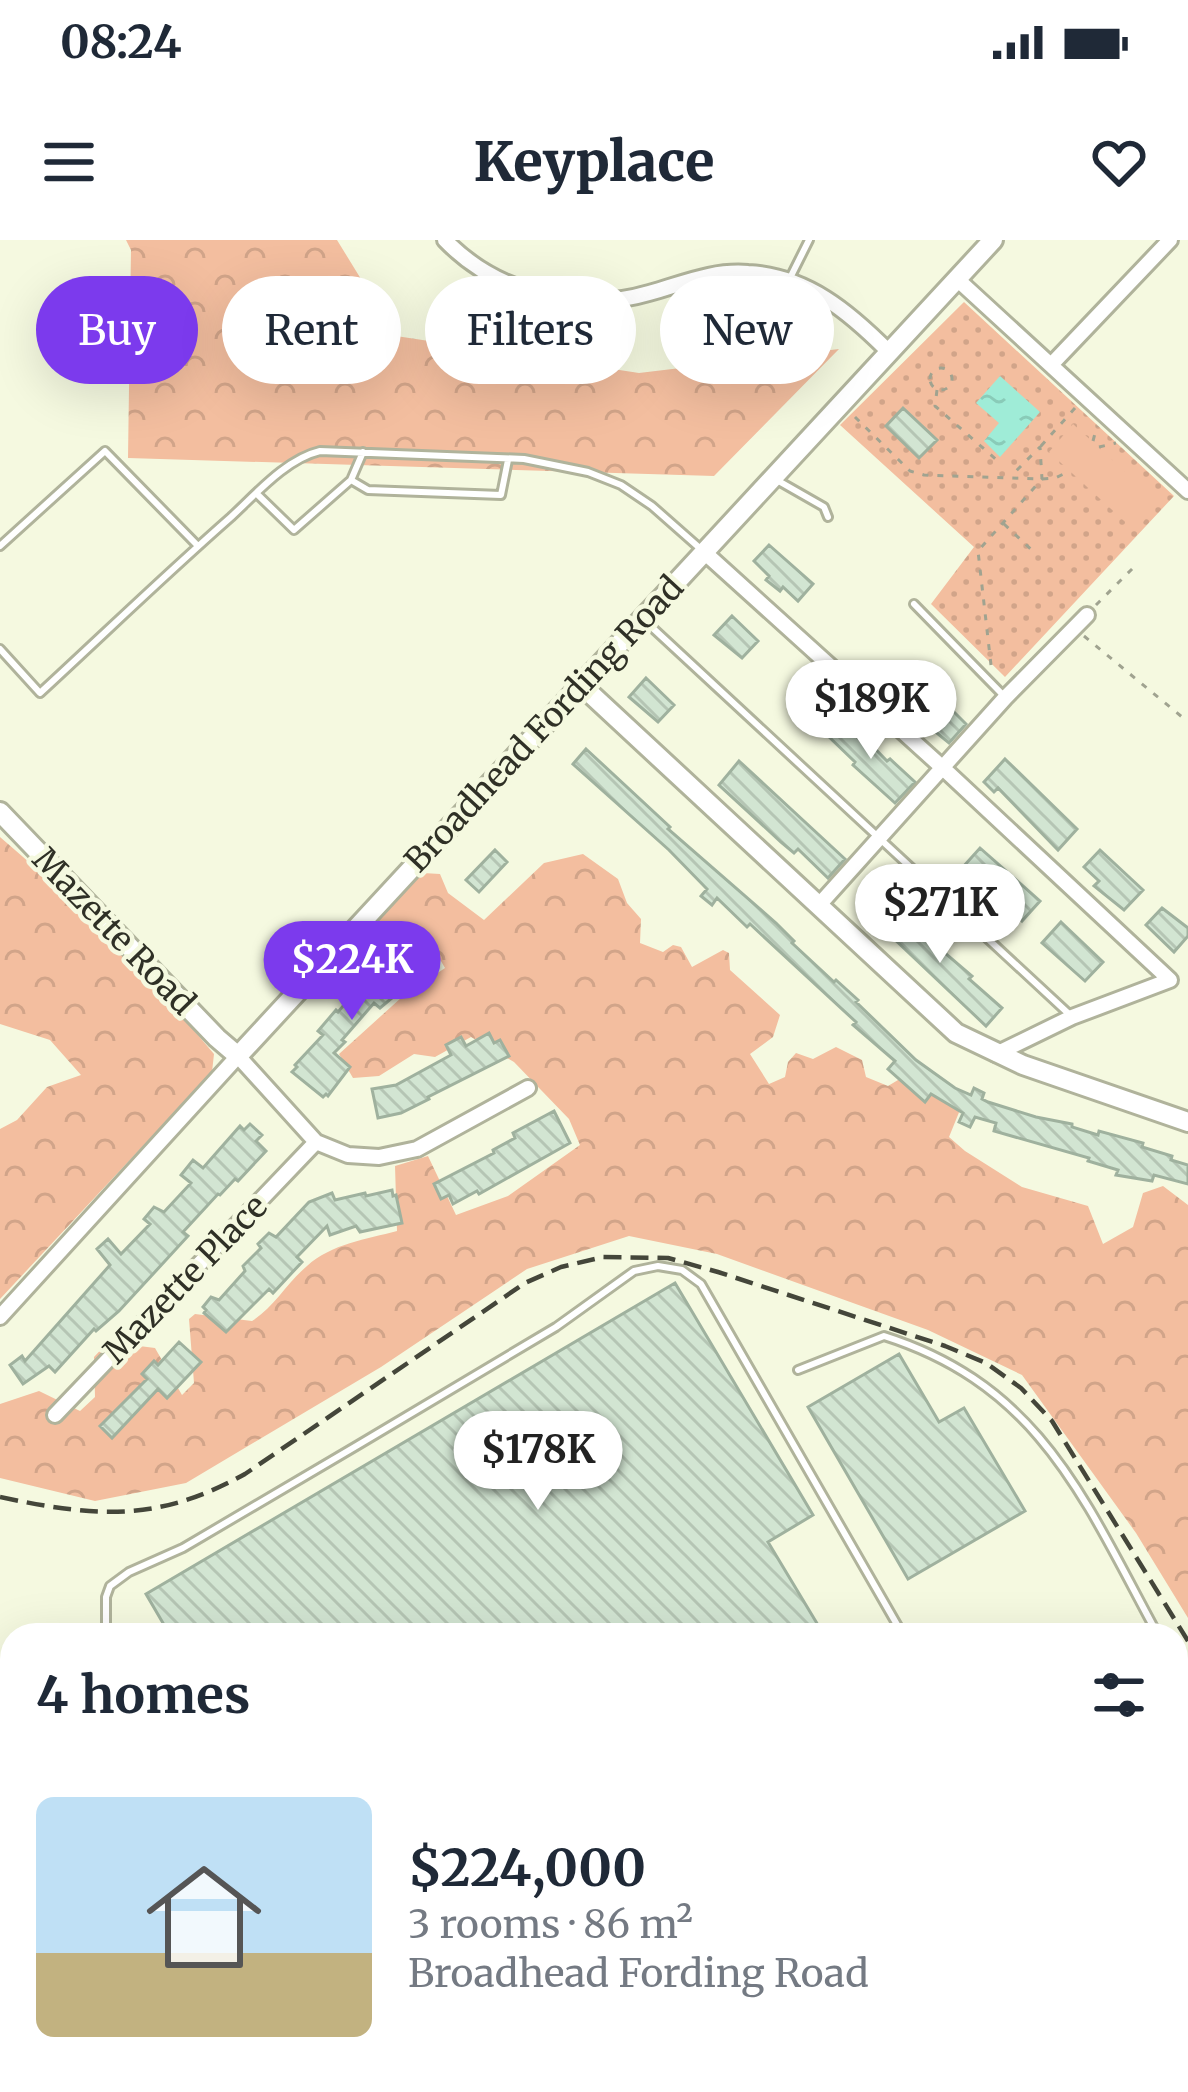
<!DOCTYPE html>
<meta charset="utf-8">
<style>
:root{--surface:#fff;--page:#f2f2f3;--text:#1f2937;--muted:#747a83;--accent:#7c3aed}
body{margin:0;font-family:Merriweather,serif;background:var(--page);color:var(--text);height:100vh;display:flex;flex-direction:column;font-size:45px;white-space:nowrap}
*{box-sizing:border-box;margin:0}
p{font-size:39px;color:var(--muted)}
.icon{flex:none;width:66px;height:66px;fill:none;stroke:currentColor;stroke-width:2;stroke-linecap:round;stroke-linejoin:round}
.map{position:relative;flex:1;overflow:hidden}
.drawer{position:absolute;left:0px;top:1383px;width:1188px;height:471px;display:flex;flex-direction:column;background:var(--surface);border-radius:36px 36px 0 0;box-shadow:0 12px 48px #0002}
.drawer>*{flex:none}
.hud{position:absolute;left:36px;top:36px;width:1116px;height:108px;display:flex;gap:24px}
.price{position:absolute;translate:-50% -102px;padding:0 27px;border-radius:42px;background:#fff;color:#222;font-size:39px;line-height:78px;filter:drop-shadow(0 3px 6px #0008)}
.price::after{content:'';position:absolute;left:50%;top:72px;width:36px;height:27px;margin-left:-18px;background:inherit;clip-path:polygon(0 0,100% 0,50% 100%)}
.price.active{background:var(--accent);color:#fff}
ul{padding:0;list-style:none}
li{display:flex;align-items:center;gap:36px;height:300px;padding:0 36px}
li span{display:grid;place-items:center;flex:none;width:336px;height:240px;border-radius:18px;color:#555}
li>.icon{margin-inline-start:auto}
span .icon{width:144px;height:144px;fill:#fffc;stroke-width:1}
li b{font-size:51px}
h2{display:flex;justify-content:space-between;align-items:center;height:144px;padding:0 36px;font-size:51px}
.tag{padding:0 42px;border-radius:54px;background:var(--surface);box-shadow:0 12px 48px #0002;font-size:42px;line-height:108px}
.tag.active{background:var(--accent);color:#fff}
.status{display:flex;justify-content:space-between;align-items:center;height:84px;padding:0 60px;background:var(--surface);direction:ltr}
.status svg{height:33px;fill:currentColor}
header{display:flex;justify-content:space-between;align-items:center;height:156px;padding:0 36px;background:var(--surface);font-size:54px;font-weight:800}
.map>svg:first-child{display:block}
.green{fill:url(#green-dots)}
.forest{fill:url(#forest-crowns)}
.pitch{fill:#f3be9f}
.water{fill:url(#water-ripples)}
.building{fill:url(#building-back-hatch);stroke:#9fb19e;stroke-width:3}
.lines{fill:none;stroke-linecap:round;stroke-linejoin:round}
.lane-casing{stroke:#b0b39b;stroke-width:12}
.street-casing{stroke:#b0b39b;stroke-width:20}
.secondary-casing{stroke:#b0b39b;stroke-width:24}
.path{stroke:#a0a390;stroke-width:3;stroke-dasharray:6 9;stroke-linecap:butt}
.lane{stroke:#fff;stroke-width:6}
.street{stroke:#fff;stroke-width:14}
.secondary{stroke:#fff;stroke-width:18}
.rail{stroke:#44463a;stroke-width:4.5;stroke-dasharray:18 9;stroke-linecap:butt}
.labels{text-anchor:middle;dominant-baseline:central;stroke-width:9;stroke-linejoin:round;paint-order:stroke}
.street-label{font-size:33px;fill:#2f3026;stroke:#f5f9e0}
</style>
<div class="status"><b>08:24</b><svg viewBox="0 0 49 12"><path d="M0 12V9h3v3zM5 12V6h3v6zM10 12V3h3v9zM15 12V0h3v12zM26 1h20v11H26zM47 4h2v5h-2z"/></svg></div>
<header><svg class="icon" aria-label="menu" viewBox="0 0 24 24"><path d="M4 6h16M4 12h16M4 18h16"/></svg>Keyplace<svg class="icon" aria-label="heart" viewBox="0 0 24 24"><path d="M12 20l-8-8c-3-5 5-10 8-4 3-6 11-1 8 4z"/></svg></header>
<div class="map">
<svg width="1188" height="1852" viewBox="0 0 1188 1852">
<defs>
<pattern id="green-dots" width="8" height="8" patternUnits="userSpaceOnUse" patternTransform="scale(3)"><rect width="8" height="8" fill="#f3be9f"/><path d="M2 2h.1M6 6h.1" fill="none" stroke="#d1a489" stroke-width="1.8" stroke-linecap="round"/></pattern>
<pattern id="forest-crowns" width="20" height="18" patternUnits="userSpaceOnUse" patternTransform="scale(3)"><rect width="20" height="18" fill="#f3be9f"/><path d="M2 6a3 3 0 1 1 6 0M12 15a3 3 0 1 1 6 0" fill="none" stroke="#d1a489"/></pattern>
<pattern id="water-ripples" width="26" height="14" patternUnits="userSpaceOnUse" patternTransform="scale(3)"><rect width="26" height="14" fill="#9fecd7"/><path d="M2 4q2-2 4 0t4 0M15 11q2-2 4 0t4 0" fill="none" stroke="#89cbb8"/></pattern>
<pattern id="building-back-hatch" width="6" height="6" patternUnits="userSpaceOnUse" patternTransform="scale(3)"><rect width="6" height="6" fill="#d2e5d2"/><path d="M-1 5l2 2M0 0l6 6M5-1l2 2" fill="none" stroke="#b5c5b4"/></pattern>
</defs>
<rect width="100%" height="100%" fill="#f5f9e0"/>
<path class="green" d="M964,62L1174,256L1005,437L931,364L974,307L840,185Z"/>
<path class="forest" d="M126,0H337L396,96L639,133L839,109L714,236L128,218L131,10Z
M0,597C77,662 149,736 214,814L212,832L0,1059V889L17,880L47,847L81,835L50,800L0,784Z
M583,614L618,639L627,663L641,679L640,703L663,712L673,705L681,707L692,727L723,710L729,713L730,730L780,775L773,797L750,814L769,844L785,837L788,822L796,813L813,819L836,807L862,820L866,837L888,846L913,831L950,846L962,865L949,897L965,911L1022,947L1088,966L1103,1004L1133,987L1143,953L1163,946L1188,965V1378L1136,1293L1022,1135L928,1090L717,1014L629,996L527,1029L381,1127L186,1243L95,1261L0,1238V1164L39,1151L80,1171L95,1157L94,1117L108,1102L155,1108L182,1155L194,1143L189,1079L195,1074L252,1081C275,1066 286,1044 307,1026C331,1004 367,999 397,991L395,926L428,916L456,975L508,956L580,905L569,879L514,822L471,797L435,817L414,814L379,836L353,838L339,814L402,757L445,728L430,702L402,694L371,729L355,731L347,713L423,633L440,634L448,653L484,680L544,623Z"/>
<path class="pitch" d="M1073,184L1160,263L1135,291L1049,212Z"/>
<path class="water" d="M1000,136L1040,172L1000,217L984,201L999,183L976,163Z"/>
<path class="building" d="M903,168L937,200L919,218L886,186Z
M769,305L813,344L798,361L783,347L780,351L766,340L769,336L754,321Z
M732,376L758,401L742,418L714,395Z
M646,438L674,465L658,482L629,457Z
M941,459L966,484L949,503L921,480Z
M842,479L855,491L857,490L887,521L890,519L915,542L895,563L853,525L855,522L827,495Z
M586,509L670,587L668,589L776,683L794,701L792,703L834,742L836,740L858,760L856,762L916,820L955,848L971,855L974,848L984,853L982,859L988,862L1036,877L1072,884V887L1098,895L1099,891L1143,903L1142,907L1172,916L1171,920L1188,925V944L1154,935L1152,941L1116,935L1118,930L1088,921L1089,918L994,891L996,883L975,877L970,887L959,882L963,873L931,854L925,862L888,829L895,821L853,785L856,782L750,684L747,687L717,658L712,665L701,656L707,649L669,610L573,524Z
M1005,519L1077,589L1058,610L998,548L994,552L984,542Z
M739,521L845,619L828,638L798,609L794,613L781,602L719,545Z
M980,608L1040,661L1022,681L991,650L962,628Z
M495,610L507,622L479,652L466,640Z
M1100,610L1143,650L1124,670L1094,646L1099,641L1084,627Z
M900,667L939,708L972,736L969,739L1002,768L986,786L891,696L888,699L878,690Z
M1162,668L1188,688V696L1174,712L1146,685Z
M1061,682L1103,722L1085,741L1042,703Z
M411,700L426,713L397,745L400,748L392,758L380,768L374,763L342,800L345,802L334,813L350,827L328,856L326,854L323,857L292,832L297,827L295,825L323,795L318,791L336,770L338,772L360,746L365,750Z
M489,793L494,803L500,800L509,816L428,857L429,859L401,873L378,878L372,849L396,845L451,815L446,805L461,797L466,806Z
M554,871L570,903L479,954L477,951L453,964L449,955L441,959L434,944L494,913L493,910L515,898L513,893Z
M250,884L262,895L256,901L266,911L238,941L235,939L220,955L218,954L183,992L188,996L119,1071L96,1091L94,1089L55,1132L49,1126L23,1144L10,1125L22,1116L25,1121L110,1025L97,1009L108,999L121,1014L150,984L144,979L154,967L164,972L191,943L181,935L193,920L203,928L240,886L244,890Z
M392,950L393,956L396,955L402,983L360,992L356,986L330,995L327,986L297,1017L302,1022L273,1053L269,1049L226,1092L204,1073L206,1070L203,1067L211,1057L219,1060L245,1031L243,1026L261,1008L258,1004L269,993L276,997L309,962L332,953L335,960L365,953L366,956Z
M675,1043L813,1275L768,1302L824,1395H170L146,1354Z
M179,1102L201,1122L167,1158L158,1149L112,1198L100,1186L147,1139L142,1134L154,1121L158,1125Z
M899,1114L939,1182L964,1168L1025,1271L908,1339L808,1167Z"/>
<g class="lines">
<defs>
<path id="lane" d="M790,38L809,0
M775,239L824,267L828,277
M351,240L368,250L501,255L508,220
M257,254L294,290L351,240L363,212
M0,306L105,211L198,306
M914,364L1003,455
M644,380L1070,775
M0,409L40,453C104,394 166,334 231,277C256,254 286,219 320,211L524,219L588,232L621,245L652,266L703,311
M798,1130L884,1096C1041,1146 1085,1261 1158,1395
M106,1395V1357L110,1346L129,1332L183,1308L358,1205L556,1087L634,1031L658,1026L682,1030L701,1044L903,1395
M1176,1428L1188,1449
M1176,1471L1188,1462
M347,1842L354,1852
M382,1842L387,1852"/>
<path id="street" d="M445,0C496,53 578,74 649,53C682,44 712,30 748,33C807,36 849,72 889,112
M957,39L1188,251
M1051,125L1170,0
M703,311L944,529L1170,740L1072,777L996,814
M819,665L1005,458L1087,375
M0,1077L238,816L316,902L348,915L379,917L417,909L528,848
M55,1175L316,902
M616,1852L619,1842"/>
<path id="secondary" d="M580,444L956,793L1023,825L1188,882
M0,572L217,798L238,816L993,0
M0,1545L12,1561
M0,1586L12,1601
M185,1842L191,1852
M214,1842L220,1852
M574,1852L584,1846L588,1852"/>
</defs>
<use href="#lane" class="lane-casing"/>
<use href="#street" class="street-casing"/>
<use href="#secondary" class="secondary-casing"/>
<path class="path" d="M930 139a11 11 0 1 1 22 0a11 11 0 1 1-22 0Z
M937,150L935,166L999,222
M855,177L910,231L924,235L1042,239L1055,238L1070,231
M1093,201L1097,186
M1041,206L1075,168
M1099,207L1116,203
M1004,284L1036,314
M1096,365L1133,328
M1084,396L1182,477
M991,425L978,311L1042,239L1040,207L1016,231L1014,238"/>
<use href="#lane" class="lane"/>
<use href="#street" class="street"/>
<use href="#secondary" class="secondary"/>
<path class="rail" d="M0,1257C95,1277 157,1283 245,1234L525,1043L561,1027L603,1017L668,1018L718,1032L945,1106L986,1123L1021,1148L1052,1181L1188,1401
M1176,1793L1188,1784
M1176,1816L1188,1808
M1077,1852L1094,1842
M1137,1852L1155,1842"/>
</g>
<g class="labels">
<g class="street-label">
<text transform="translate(544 484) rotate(-47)">Broadhead Fording Road</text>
<text transform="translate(114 691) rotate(46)">Mazette Road</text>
<text transform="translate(185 1039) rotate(-46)">Mazette Place</text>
</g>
</g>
</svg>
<b class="price" style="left:871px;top:522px">$189K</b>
<b class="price" style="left:940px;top:726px">$271K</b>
<b class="price active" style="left:352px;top:783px">$224K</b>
<b class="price" style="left:538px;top:1273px">$178K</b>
<div class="hud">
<a class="tag active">Buy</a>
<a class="tag">Rent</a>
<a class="tag">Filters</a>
<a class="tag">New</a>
</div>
<section class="drawer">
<h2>4 homes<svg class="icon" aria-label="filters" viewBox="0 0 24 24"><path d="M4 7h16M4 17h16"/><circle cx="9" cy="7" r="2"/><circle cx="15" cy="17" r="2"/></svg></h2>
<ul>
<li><span style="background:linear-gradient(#bfe0f5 65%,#c2b280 0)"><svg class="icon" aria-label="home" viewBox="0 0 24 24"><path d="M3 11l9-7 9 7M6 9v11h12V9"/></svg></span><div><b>$224,000</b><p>3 rooms · 86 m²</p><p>Broadhead Fording Road</p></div></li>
</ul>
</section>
</div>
